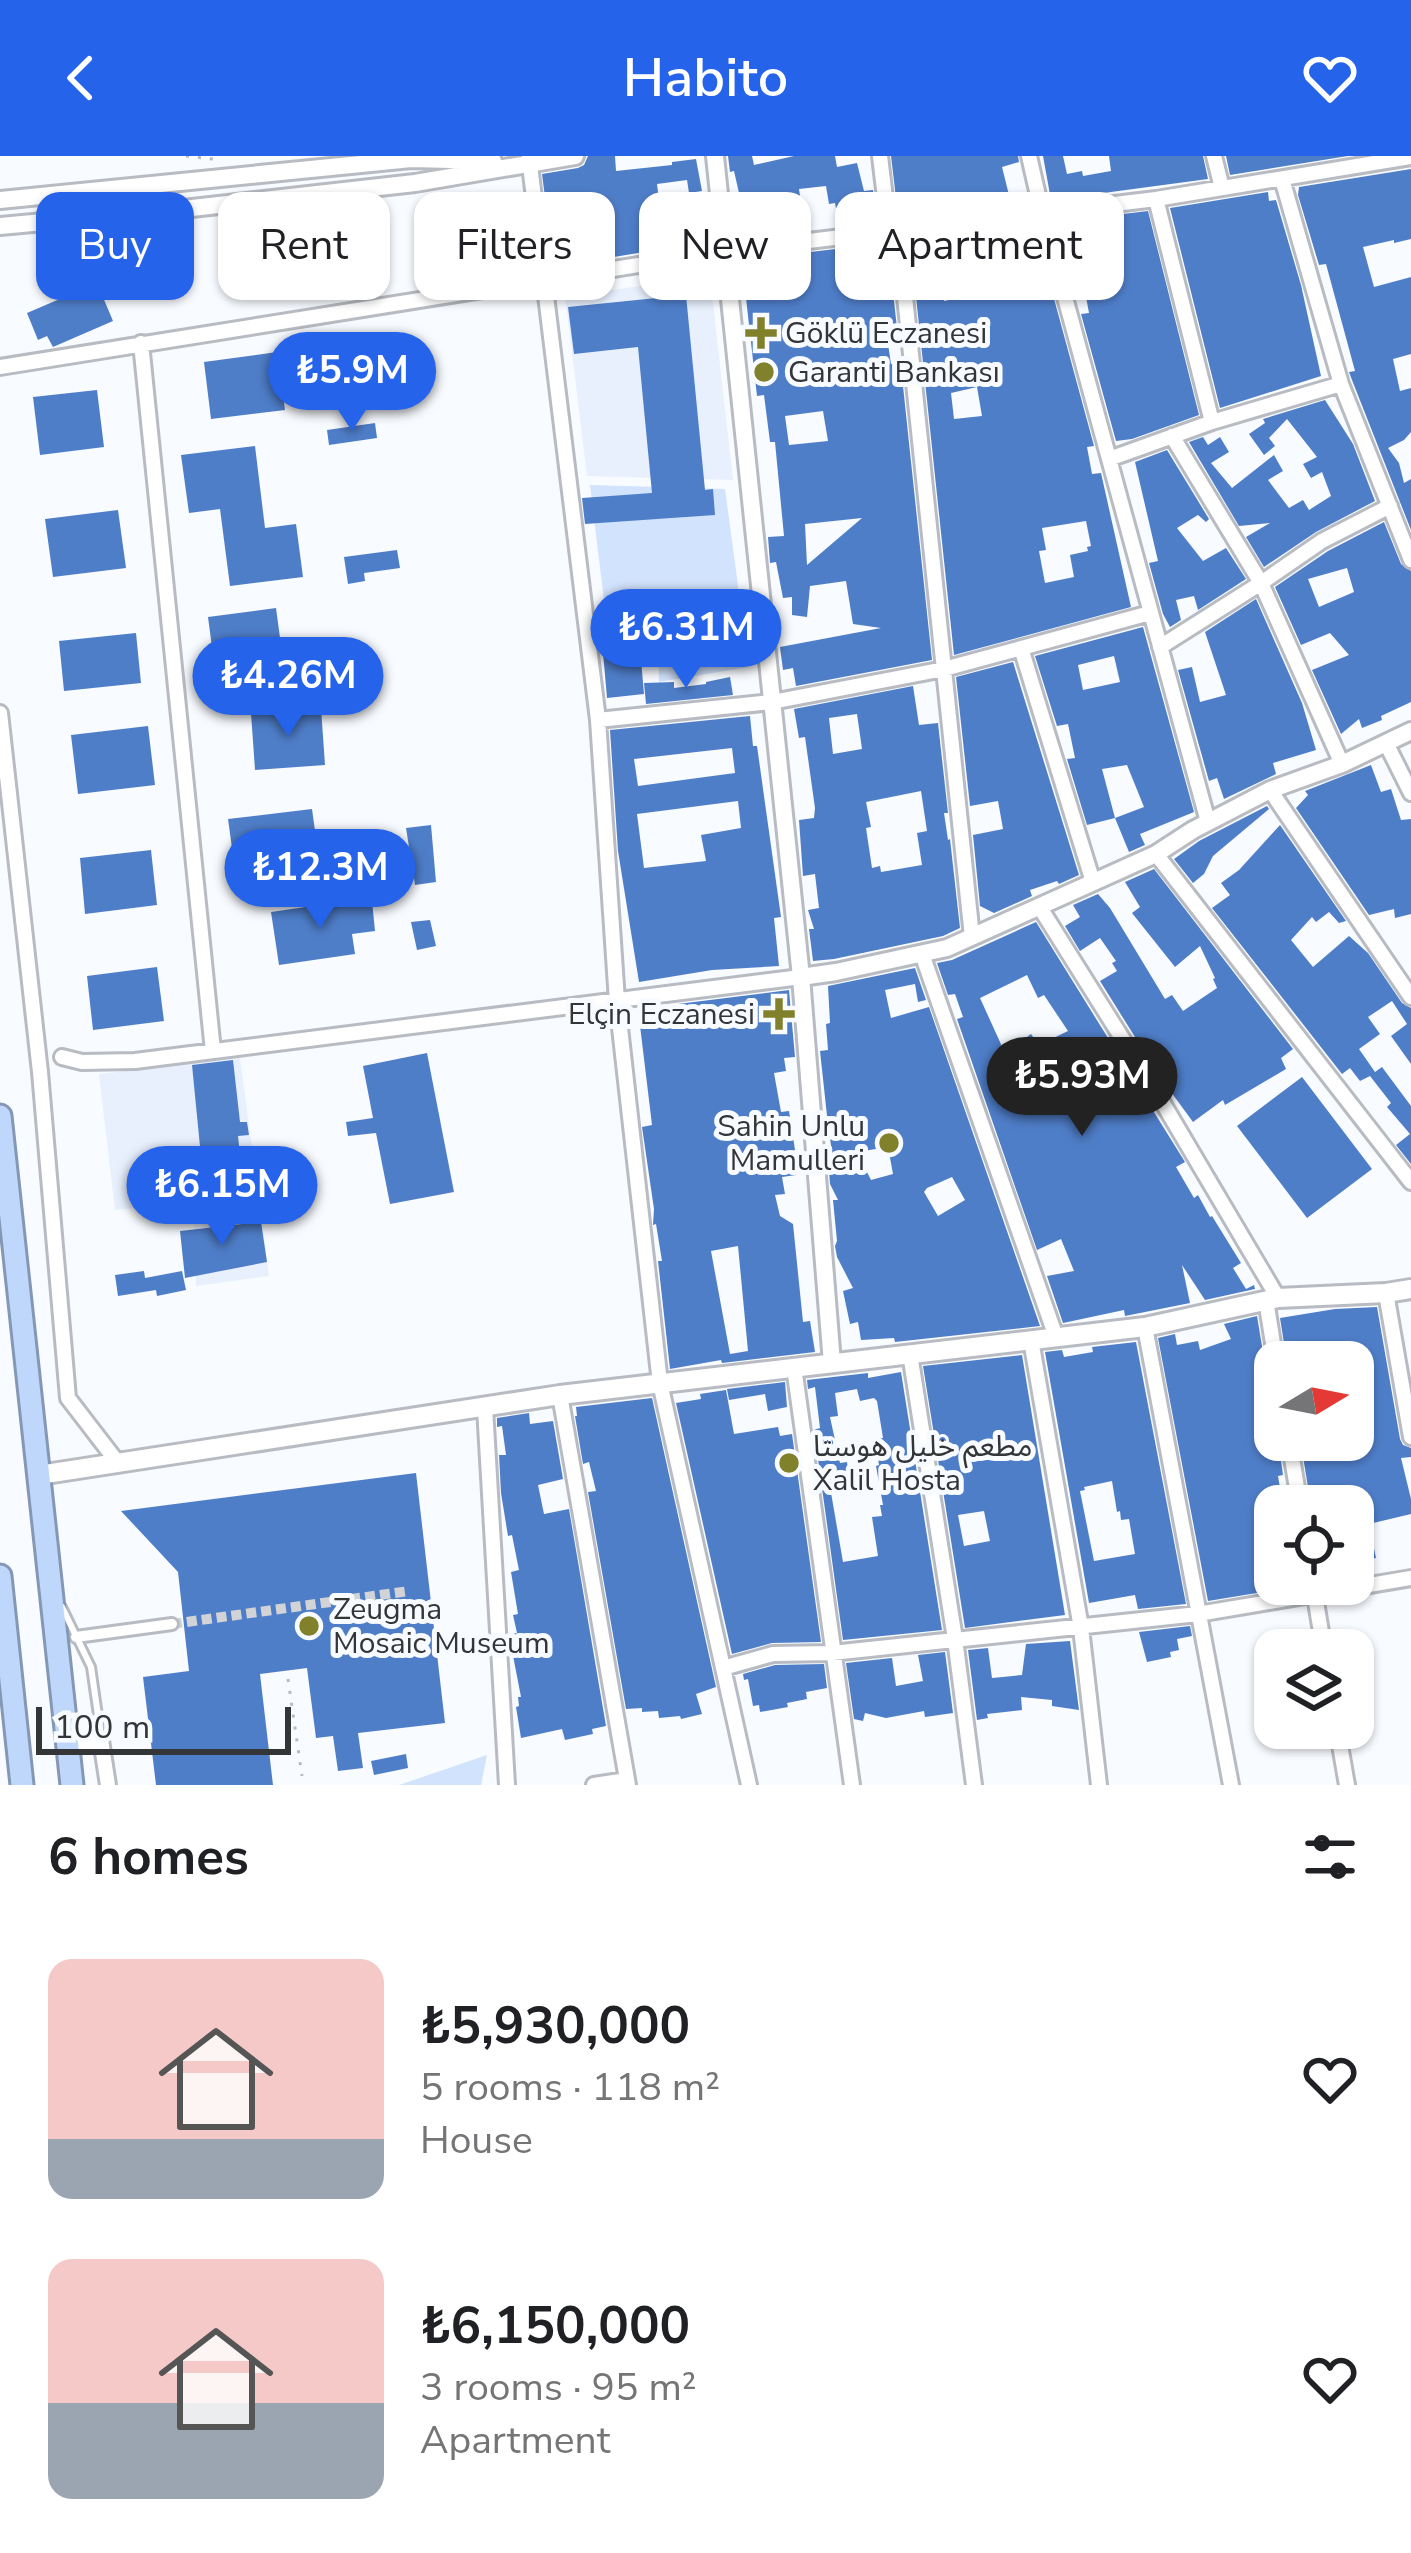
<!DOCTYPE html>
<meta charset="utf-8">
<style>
:root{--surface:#fff;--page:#f2f2f2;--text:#202124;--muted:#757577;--accent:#2563eb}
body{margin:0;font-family:"Nunito Sans","Noto Sans Arabic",sans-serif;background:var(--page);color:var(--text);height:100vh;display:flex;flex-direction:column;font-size:45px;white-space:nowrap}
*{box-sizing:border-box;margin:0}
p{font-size:39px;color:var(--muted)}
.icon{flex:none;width:66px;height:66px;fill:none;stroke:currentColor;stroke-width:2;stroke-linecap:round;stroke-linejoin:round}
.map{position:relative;height:1629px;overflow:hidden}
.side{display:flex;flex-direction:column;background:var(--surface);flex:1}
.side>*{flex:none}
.guide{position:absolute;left:36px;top:36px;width:1341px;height:108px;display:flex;gap:24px}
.needle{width:78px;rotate:80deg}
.buttons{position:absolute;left:1254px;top:1185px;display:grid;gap:24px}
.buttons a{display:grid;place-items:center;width:120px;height:120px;border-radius:24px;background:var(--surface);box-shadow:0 3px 9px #0004;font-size:60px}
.scale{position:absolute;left:36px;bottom:30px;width:255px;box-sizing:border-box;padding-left:12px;border:6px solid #333537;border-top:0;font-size:33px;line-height:42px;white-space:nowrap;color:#333537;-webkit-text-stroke:9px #f8fbff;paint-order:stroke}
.price{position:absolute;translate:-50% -102px;padding:0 27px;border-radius:42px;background:var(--accent);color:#fff;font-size:39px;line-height:78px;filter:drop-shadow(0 3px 6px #0008)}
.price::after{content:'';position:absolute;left:50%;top:72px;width:36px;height:27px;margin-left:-18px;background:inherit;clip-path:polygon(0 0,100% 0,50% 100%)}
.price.active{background:#222;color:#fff}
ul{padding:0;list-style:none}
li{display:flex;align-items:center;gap:36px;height:300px;padding:0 48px}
li span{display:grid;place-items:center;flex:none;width:336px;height:240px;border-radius:24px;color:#555}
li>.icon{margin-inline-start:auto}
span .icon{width:144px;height:144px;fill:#fffc;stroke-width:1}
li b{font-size:51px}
h2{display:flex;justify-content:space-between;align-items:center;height:144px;padding:0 48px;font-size:51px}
.pill{padding:0 42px;border-radius:24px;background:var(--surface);box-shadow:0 3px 9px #0004;font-size:42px;line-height:108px}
.pill.active{background:var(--accent);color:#fff}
header{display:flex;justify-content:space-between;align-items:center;height:156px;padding:0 48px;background:var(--accent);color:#fff;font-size:54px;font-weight:600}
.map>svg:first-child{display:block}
.built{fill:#e8f0fe}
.green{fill:#d2e3fd}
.building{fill:#4f7ec9;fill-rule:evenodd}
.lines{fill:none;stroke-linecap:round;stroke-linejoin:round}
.pedestrian-tunnel{stroke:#d1d3d7;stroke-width:10;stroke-dasharray:10 5;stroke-linecap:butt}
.service-casing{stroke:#b8bcc2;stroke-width:12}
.pedestrian-casing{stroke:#b8bcc2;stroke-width:16}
.minor-casing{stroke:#b8bcc2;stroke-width:20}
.tertiary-casing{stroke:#b8bcc2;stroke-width:22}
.secondary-casing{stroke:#b8bcc2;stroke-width:24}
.trunk-casing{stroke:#8498b6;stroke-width:27}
.path{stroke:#b7babe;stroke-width:3;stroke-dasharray:3 9;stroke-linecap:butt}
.service{stroke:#fff;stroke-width:6}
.pedestrian{stroke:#fff;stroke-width:10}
.minor{stroke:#fff;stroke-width:14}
.tertiary{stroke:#fff;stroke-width:16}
.secondary{stroke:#fff;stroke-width:18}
.trunk{stroke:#c0d7fc;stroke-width:21}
.poi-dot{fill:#81812b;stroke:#f8fbff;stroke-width:4.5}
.labels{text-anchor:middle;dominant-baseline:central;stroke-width:10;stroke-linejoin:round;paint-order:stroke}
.poi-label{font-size:30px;fill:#333537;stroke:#f8fbff;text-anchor:start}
</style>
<header><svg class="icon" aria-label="back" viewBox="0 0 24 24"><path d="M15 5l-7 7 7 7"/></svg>Habito<svg class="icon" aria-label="heart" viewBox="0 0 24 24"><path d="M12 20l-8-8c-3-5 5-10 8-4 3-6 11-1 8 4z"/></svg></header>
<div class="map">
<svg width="1411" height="1629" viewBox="0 0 1411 1629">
<rect width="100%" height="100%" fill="#f8fbff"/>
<path class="built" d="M710,121L733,324L587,320L565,140Z
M240,902L269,1120L196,1130L193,1047L115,1054L99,918Z"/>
<path class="green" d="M590,329L725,333L749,511L659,526L658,474L608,477Z
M487,1599L481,1629H399Z"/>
<path class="building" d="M588,0H615L616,15L672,9V6L696,3L702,35L689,37L687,24L657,28L661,60L688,57L692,88L554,111L542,18L578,12L584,9ZM595,42L599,67L561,73L558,46Z
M728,0H752L754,9L794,0H835L837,11L857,7L864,35L873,34L876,62L850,66L846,50L836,52L835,47L829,48L826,30L799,33L805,74L749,81L734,15L730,16Z
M891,0H1018L1019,6L1002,11L1009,39L1012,38L1015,49L965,55L964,50L898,59Z
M1043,0H1063L1067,18L1082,15L1083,20L1111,15L1109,0H1203L1208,23L1051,44Z
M1226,0H1348L1230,19Z
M1411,13V83L1394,87V84L1363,91L1374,131L1411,121V198L1393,203L1400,235L1411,232V276L1404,284L1388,292L1399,307L1404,327L1411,323V374L1352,224L1349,216L1355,215L1326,108L1319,109L1298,39L1299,31Z
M1268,36L1269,45L1276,44L1301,129L1321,220L1220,252L1170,52Z
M524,50L532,115L507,119L497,55Z
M1148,55L1199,259L1132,283L1116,285L1081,158L1089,157L1086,141L1101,138L1093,110L1069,113L1056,66Z
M1034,69L1094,290L1087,291L1092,318L1101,317L1131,451L954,499L910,84L964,78L967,94L947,97L948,107L937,110L944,145L979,138L977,130L987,129L984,114L997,111L991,74ZM977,231L982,260L954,263L951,237ZM1086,365L1091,390L1087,391L1088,395L1070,399L1074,421L1045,427L1039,395L1046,394L1042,372Z
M872,90L878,110L890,109L897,172L886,174L891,208H895L897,231L903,230L932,504L796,530L793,512L783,514L780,491L881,472L853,468L846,425L810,430L807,461L792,459V441L783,442L776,406L770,407L768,381L784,380L775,286H770L764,239L757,240L746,142L750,141L743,104L844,92L845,96ZM823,255L828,285L789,289L785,260ZM862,362L807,409L805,368Z
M97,127L113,165L53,191L47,180L38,184L27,157Z
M686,139L705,334L713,333L715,359L585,368L582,342L652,337L638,191L574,198L568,151Z
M277,196L285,254L211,263L204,206Z
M97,234L104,291L40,299L33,241Z
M1325,244L1353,288L1375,345L1316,376L1264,411L1246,381L1270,367L1239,370L1189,286L1203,281L1208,289L1220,281L1229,296L1211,307L1232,332L1274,299L1283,315L1268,324L1289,352L1303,344L1309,354L1331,340L1322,316L1311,322L1303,308L1317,301L1287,263L1269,282L1275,290L1264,299L1249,278L1265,267L1263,263Z
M375,267L377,282L329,289L327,274Z
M255,290L265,372L296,368L303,421L230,430L220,353L189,357L181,299Z
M1167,294L1209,363L1206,366L1198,359L1177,372L1203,405L1226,392L1246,423L1198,454L1194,440L1176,444L1181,464L1170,471L1163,458L1149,407L1158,405L1135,306Z
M118,354L126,412L53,421L45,363Z
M1384,366L1401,408L1411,415V546L1381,560L1382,564L1362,572L1359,563L1341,578L1312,514L1349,499L1330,477L1301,489L1275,431L1328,395ZM1347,412L1354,436L1319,451L1308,423Z
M397,394L400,412L364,417L365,425L348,428L344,401Z
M1256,443L1302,547L1316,594L1273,607L1276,618L1224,643L1217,622L1209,625L1178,514L1192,511L1200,546L1226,539L1205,476Z
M276,452L283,504L215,514L208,461Z
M1143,471L1194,656L1140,678L1145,689L1129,696L1115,662L1087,669L1067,603L1075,602L1068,568L1057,570L1035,500ZM1114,500L1120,526L1083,534L1078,509ZM1127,609L1144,651L1115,662L1102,613Z
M136,477L141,527L64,535L59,485Z
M639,481L644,538L607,542L602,485Z
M1013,506L1079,719L1059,728L1057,725L1030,734L1032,740L994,757L980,750L973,679L1003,673L998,645L970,650L956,521Z
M730,521L733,539L646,548L644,527L674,526V532L706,528V526Z
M913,530L919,569L938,567L948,657H944L948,684L950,683L960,772L943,780L834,803L813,805L809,773H814L808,754L819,752L815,718L803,720L799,664L814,662L815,652L805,581L799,582L794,553ZM857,558L862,593L833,598L829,562ZM921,635L927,675L917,677L922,709L881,716L880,710L872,712L866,672L871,671L866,646Z
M321,552L325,609L255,614L251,557Z
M750,560L753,590H757L781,761L774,762L779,810L712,814L639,826L618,695L610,574ZM732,592L735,617L638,630L634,603ZM738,645L741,672L701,679L706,705L644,712L637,658Z
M148,570L155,629L78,638L71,579Z
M1371,609L1381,636L1391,633L1401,664L1411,663V758L1395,762L1394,753L1369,759L1296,652L1308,639L1305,635Z
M1267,650L1269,653L1213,700L1204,718L1193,727L1174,703L1199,685Z
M312,653L320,711L236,721L228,663Z
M431,669L436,726L415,729L406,672Z
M1280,669L1346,765L1339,767L1329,756L1316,766L1312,761L1291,784L1313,811L1349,780L1368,797L1402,847L1411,852V908L1391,880L1407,868L1392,845L1368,861L1380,878L1359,893L1375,916L1382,911L1411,950V1008L1396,989L1410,978L1387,951L1391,947L1370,920L1360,925L1350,912L1342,918L1212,752L1230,739L1221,727L1239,714Z
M151,694L157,749L85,758L80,702Z
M1154,713L1293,893L1281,902L1286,913L1225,949L1223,944L1193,966L1160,921L1100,825L1117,815L1112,807L1116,805L1100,782L1080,795L1065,770L1080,761L1073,749L1098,738L1110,752L1165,843L1172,839L1183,855L1217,832L1213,823L1215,822L1200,790L1175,811L1132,757L1140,751L1125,726Z
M347,745V748L372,745L375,775L352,778L355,798L279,809L271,756Z
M430,764L436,790L417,794L411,766Z
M1036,766L1185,1006L1176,1011L1194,1042L1198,1039L1210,1061L1212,1060L1241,1107L1233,1112L1246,1133L1254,1129L1255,1133L1205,1144L1182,1109L1190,1147L1125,1160L1124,1154L1063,1167L1047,1120L1074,1115L1061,1083L1037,1094L957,863L963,861L955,838L948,839L937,807L952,804ZM1027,819L1038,842L1044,839L1068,875L1039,889L1031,878L1005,897L980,842ZM1055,901L1073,925L1048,942L1034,917Z
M157,811L164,865L93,874L87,820Z
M915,812L926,844L918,846L915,828L885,834L891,862L929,851L1040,1170L895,1186L894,1182L861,1184L858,1166L850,1168L843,1135L853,1132L837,1101L835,1090L837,1085L833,1044H838L830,1028L829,1015L838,1011L833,1003L828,969L820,895L828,894L826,868L830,867L828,830ZM888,991L893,1018L871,1024L857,996ZM952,1021L965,1044L938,1060L924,1036L927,1032Z
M789,834L795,901L784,902L786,915L774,917L781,956L789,955L795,994L792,995L796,1019L782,1021L785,1038L775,1039L780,1060L793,1068L803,1166L810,1165L815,1196L722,1207L721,1204L670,1213L658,1105H662L656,1068L653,1069L654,1053L642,971L652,969L638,853ZM738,1090L748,1195L730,1198L711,1095Z
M427,897L454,1036L390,1048L376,977L348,980L346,966L373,962L363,910Z
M233,904L240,966H247L249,979L238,980L242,1017L203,1021L192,909Z
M1302,921L1372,1013L1307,1062L1237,970Z
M261,1066L267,1106L185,1122L180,1075Z
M144,1115L145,1122L182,1115L186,1134L157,1140L156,1134L118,1140L115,1119Z
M1377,1151L1400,1283L1403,1289L1411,1292V1301L1401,1302L1411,1343V1358L1369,1368L1376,1402L1367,1404L1369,1418L1353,1420V1350H1311L1301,1288L1353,1284V1206H1287L1280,1162L1335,1153Z
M1257,1160L1265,1208L1274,1217L1275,1224V1239L1272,1240L1275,1284H1278L1283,1319L1278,1320L1283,1350H1275V1434L1208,1445L1158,1182L1175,1178L1177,1189L1198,1185L1200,1194L1231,1183L1224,1168Z
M1136,1186L1186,1448L1138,1453L1135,1439L1089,1447L1045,1196L1062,1194L1064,1201L1093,1196L1092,1191ZM1112,1325L1117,1356L1120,1355L1121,1364L1129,1363L1135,1398L1094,1405L1080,1335L1085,1334L1084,1331Z
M1022,1199L1065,1459L965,1472L923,1210ZM984,1355L990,1385L964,1390L958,1359Z
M901,1216L942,1474L843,1484L814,1274L820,1272L815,1231L808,1233L807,1224L868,1217V1222ZM857,1233L860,1245L874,1242L877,1245L883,1282L875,1283L879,1309L876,1310L883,1349H880L882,1360L872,1361L878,1400L843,1406L829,1325L849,1321L847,1306L840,1307L830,1261L838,1260L835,1237Z
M785,1226L787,1251L768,1255L765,1238L729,1244L727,1233Z
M726,1234L734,1278L778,1271L780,1280L792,1278L821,1486L772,1487L732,1498L676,1247L701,1243L700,1238Z
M652,1242L716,1531L696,1538L702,1558L681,1563L680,1560L659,1562L658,1555L642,1556V1552L626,1553L588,1336L596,1335L589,1306L583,1308L575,1260H577L576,1251Z
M529,1257L530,1268L553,1265L563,1323L538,1329L544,1358L569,1353L606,1570L592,1573L593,1578L565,1584L562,1573L521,1582L516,1551L519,1550L518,1541H521L509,1479L517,1477L513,1459L518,1458L511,1416L519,1414L512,1379L508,1380L501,1337L499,1299H506L502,1270L497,1271V1262Z
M416,1317L445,1567L358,1577L363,1612L338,1615L333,1580L316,1582L307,1512L260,1518L273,1629H156L143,1521L189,1515L178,1416L121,1355Z
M1190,1470L1192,1480L1177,1483L1179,1494L1170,1496L1171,1501L1147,1506L1139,1476Z
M1070,1485L1079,1554L1052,1550V1544L1021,1541L1022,1554L987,1558L988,1562L977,1564L968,1494L988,1492L992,1522L1022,1519L1026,1488Z
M945,1496L953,1557L925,1561L924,1555L886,1562L865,1557L863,1565L854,1563L846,1507L892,1502L896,1530L923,1525L918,1499Z
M824,1508L827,1532L806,1536L807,1543L787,1547L788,1551L760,1556L759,1549L753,1550L748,1523L744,1524L743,1518L775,1509Z
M406,1598L408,1612L374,1619L371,1605Z"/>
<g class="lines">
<path class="pedestrian-tunnel" d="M172,1468L409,1435"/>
<defs>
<path id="service" d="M62,1451L91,1511L101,1580"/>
<path id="pedestrian" d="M76,1481L172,1468"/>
<path id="minor" d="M880,0L889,75
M1029,0L1042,57L1208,666
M1214,0L1222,32
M529,1L598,564L617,845L660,1227L749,1629
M1282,23L1341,228L1411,404
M1156,43L1212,266
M898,74L972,781
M141,187L213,895
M0,211L726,95L1156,43L1411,1
M1172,280L1261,427L1342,608
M1109,303L1212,266L1341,228
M1160,491L1261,427L1322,385L1390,350
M1021,492L1093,726
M0,557L40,916L68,1242L118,1307
M598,564L772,546L944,513L1150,457
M1386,587L1411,637
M1270,634L1411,841
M1156,698L1411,1026
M1039,750L1164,949L1278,1142
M922,798L1056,1181
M62,901L82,906L135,905L801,821
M1386,1137L1411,1281
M1266,1144L1276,1206
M1145,1171L1231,1629
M1031,1184L1081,1472L1099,1629
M910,1198L955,1483L974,1629
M794,1211L852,1629
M560,1239L628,1629
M485,1252L507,1629
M1289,1284L1300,1350
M1313,1428L1324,1494
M723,1512L773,1498L832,1497L1198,1458L1411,1422
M1337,1572L1347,1629
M68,1590L101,1584L108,1629
M594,1629L627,1624"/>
<path id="tertiary" d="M715,0L801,821L832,1207
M0,44L411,3L493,5
M0,70L183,53L415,27L575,0
M801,821L836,816L947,792L1156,698L1193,674L1270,634L1342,608L1411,575"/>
<path id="secondary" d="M39,1319L560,1239L1145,1171L1278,1142L1386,1137L1411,1133"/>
<path id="trunk" d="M0,960L72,1629
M0,1420L22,1629"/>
</defs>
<use href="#service" class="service-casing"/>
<use href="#pedestrian" class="pedestrian-casing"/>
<use href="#minor" class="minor-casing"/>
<use href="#tertiary" class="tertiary-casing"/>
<use href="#secondary" class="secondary-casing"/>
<use href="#trunk" class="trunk-casing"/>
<path class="path" d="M186,0L221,4
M288,1523L302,1620"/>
<use href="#service" class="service"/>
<use href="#pedestrian" class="pedestrian"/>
<use href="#minor" class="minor"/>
<use href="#tertiary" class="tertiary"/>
<use href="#secondary" class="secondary"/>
<use href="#trunk" class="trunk"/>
</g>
<g class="poi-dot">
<path d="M755 159h12v12h12v12h-12v12h-12v-12h-12v-12h12z"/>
<circle cx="764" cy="216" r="12"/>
<path d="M773 840h12v12h12v12h-12v12h-12v-12h-12v-12h12z"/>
<circle cx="889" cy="987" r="12"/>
<circle cx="789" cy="1307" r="12"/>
<circle cx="309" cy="1470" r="12"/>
</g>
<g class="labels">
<g class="poi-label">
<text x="785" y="177">Göklü Eczanesi</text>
<text x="788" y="216">Garanti Bankası</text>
<text x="755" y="858" text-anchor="end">Elçin Eczanesi</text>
<text x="865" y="970" text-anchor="end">Sahin Unlu<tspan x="865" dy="34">Mamulleri</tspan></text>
<text x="813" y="1290">مطعم خليل هوستا<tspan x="813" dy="34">Xalil Hosta</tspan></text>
<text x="333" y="1453">Zeugma<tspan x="333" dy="34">Mosaic Museum</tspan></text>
</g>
</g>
</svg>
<div class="buttons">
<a><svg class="needle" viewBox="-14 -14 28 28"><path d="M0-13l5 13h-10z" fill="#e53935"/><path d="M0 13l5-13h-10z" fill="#757577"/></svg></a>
<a><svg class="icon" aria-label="locate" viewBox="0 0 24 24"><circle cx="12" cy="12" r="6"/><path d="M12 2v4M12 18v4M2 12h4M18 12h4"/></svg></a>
<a><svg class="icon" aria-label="layers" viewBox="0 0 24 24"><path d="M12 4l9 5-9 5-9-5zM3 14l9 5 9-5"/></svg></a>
</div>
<div class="scale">100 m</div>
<b class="price" style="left:352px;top:278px">₺5.9M</b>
<b class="price" style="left:686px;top:535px">₺6.31M</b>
<b class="price" style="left:288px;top:583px">₺4.26M</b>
<b class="price" style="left:320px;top:775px">₺12.3M</b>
<b class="price active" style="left:1082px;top:983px">₺5.93M</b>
<b class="price" style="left:222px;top:1092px">₺6.15M</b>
<div class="guide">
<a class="pill active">Buy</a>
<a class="pill">Rent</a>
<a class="pill">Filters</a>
<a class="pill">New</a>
<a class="pill">Apartment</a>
</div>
</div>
<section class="side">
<h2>6 homes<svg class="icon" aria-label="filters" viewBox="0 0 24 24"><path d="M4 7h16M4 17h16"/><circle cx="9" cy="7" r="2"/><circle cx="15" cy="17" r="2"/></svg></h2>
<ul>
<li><span style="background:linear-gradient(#f6c9c9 75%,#9aa5b1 0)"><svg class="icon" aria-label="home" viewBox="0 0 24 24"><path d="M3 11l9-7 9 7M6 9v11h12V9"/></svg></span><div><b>₺5,930,000</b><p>5 rooms · 118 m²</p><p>House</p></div><svg class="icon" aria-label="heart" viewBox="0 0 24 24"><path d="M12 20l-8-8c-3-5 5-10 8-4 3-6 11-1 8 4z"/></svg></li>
<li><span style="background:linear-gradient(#f6c9c9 60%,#9aa5b1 0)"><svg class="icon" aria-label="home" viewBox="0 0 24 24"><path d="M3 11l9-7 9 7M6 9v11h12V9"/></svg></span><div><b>₺6,150,000</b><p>3 rooms · 95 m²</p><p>Apartment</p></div><svg class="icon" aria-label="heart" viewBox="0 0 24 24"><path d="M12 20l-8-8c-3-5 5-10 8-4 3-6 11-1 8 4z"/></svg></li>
</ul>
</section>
